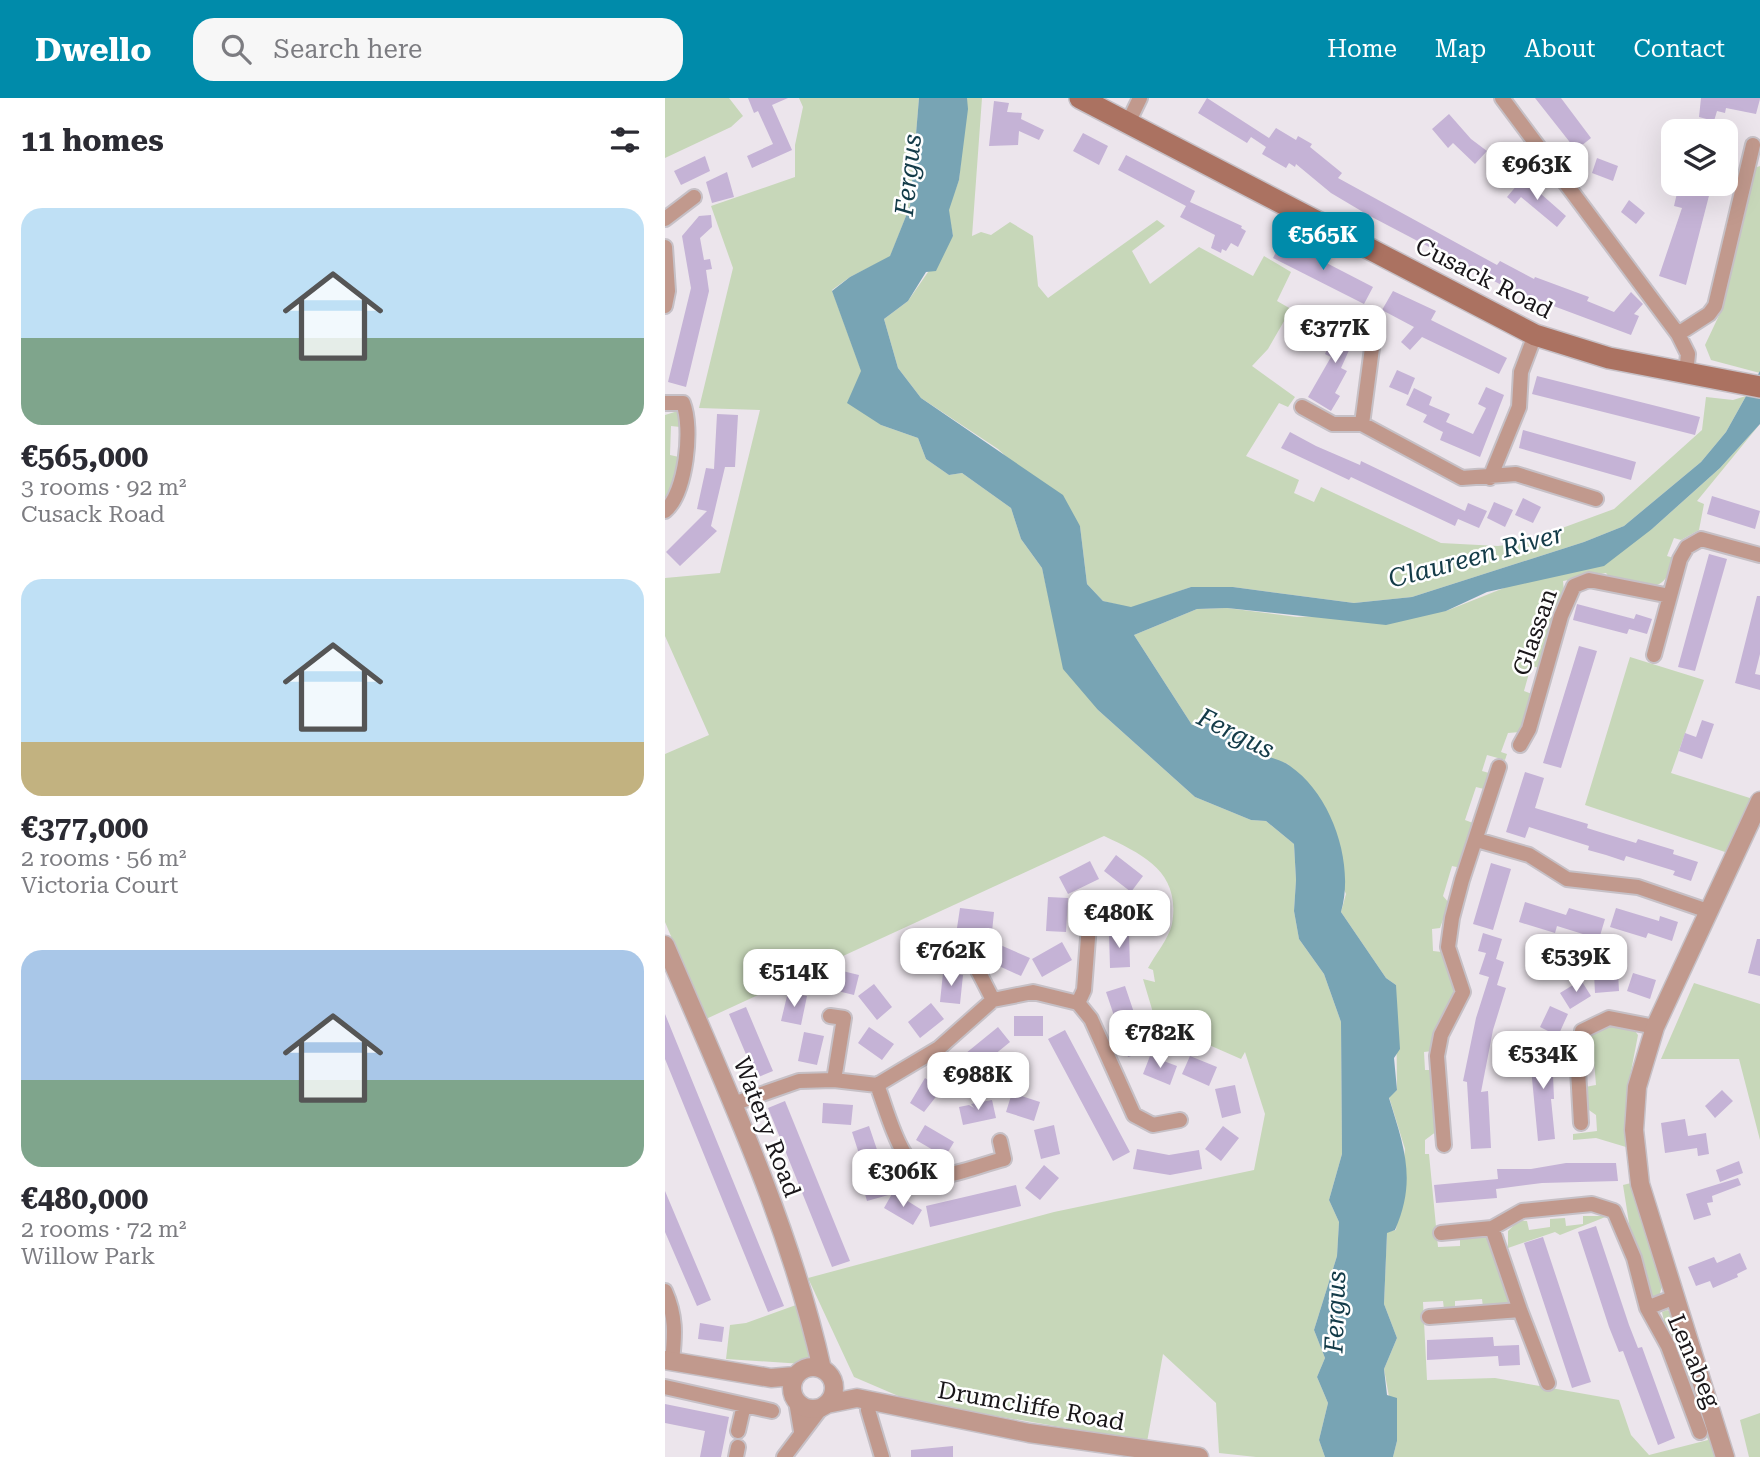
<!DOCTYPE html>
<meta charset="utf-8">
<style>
:root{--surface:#fff;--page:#f7f7f7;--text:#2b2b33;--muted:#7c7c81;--accent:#008baa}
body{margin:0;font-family:"Roboto Serif",serif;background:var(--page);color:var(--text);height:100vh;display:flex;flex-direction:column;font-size:26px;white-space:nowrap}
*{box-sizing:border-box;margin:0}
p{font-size:23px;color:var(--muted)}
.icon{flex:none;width:38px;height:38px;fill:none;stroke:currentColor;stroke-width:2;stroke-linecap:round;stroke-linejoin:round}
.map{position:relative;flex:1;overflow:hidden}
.panel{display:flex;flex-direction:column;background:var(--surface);width:665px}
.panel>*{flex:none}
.tools{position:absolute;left:996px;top:21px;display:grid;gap:14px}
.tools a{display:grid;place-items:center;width:77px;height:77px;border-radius:14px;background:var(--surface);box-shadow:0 7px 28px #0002;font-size:35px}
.price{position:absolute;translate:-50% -60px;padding:0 16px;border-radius:14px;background:#fff;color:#222;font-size:23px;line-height:46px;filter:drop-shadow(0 2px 4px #0008)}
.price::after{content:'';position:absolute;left:50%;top:42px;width:21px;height:16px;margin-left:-10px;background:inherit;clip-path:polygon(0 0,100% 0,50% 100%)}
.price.selected{background:var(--accent);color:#fff}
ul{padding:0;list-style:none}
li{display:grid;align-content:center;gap:14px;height:371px;padding:0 21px}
li span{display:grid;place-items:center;height:217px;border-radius:21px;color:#555}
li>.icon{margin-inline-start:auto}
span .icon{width:126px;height:126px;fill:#fffc;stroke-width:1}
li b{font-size:30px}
h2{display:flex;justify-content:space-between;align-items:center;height:84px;padding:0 21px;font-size:30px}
header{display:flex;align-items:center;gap:42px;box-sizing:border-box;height:98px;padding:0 35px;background:var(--accent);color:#fff}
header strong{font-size:33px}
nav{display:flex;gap:38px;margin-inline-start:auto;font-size:24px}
.search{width:490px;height:63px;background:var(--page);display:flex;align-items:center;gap:18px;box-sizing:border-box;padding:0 24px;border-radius:21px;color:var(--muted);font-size:26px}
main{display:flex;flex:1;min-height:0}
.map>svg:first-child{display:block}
.green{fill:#c7d7b9}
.water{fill:#78a4b4}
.building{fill:#c5b3d6}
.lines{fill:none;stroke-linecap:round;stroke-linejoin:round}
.minor-casing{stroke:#c6c0c6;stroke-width:18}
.tertiary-casing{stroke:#c6c0c6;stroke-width:21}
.secondary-casing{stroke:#c6c0c6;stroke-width:24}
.minor{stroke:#c1998d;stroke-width:14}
.tertiary{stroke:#c1998d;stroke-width:18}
.secondary{stroke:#ab7261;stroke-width:21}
.labels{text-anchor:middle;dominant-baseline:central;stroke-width:5;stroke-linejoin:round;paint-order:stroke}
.street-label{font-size:24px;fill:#191619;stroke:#fff}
.water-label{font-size:26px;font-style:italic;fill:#133b48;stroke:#fff}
</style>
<header>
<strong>Dwello</strong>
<div class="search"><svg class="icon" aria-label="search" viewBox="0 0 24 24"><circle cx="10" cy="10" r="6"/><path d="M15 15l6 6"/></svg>Search here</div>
<nav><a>Home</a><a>Map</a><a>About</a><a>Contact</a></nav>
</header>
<main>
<section class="panel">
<h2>11 homes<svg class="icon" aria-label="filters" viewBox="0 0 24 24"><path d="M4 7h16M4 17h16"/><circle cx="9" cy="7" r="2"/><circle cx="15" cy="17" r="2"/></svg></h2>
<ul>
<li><span style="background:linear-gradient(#bfe0f5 60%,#7fa58c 0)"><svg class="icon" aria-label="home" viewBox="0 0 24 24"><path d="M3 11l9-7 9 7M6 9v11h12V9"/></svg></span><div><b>€565,000</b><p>3 rooms · 92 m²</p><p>Cusack Road</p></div></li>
<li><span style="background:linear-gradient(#bfe0f5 75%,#c2b280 0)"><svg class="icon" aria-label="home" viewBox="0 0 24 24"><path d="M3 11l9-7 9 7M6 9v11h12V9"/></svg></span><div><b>€377,000</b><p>2 rooms · 56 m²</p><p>Victoria Court</p></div></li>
<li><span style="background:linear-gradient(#a9c7e8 60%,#7fa58c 0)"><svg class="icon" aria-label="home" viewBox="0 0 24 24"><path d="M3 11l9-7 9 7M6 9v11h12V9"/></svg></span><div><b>€480,000</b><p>2 rooms · 72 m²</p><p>Willow Park</p></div></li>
</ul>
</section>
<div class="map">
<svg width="1095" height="1359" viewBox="0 0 1095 1359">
<rect width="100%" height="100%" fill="#ece5ec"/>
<path class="green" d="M0,0H64L78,18L66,29L0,60Z
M134,0H254L245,108L225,159L185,179L167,192L216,327L253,340L261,361L284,377L297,375L346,410L356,441L377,470L386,510L433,612L530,699L586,722L601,723L629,746L631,782L629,813L634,841L659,876L676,924L677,1056L664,1102L674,1124L672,1158L649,1232L660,1260L652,1279L663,1305L654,1342L660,1359H591L554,1355L551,1305L498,1256L482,1344L245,1303L189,1279L143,1180L389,1114L589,1072L600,1016L580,954L576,961L503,929L489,918L478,881L490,884L488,872L483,870C490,857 504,840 507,826C516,774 479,757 439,738L41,921L0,824V656L44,637L0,538V480L55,475L95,312L34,310L68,170L46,108L130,79V47L138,9Z
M302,0H317L307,138L316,134L326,137L345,124L368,138L373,188L383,200L492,122L500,128L467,153L485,186L534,149L588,178L599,158L626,174L612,203L626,211L603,251L587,268L630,299L623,309L614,305L581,358L634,382L629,395L649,404L656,389L776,445L833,448L856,445L949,411L1037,332L1041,299L1068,302L1081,298L1061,334L1036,364L959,428L919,444L747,499L689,505L568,489H526L466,510L438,503L422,486L415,428L333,351L256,300L233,270L219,221L243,203L288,138L283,112L294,82Z
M1095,68V275L1046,262L1040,247L1058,209L1089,70Z
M13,313L18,318L15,329L6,328L5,357L14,359L8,390L0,404V317Z
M1095,326L1032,403L1039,406L1034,432L1016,442L1009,440L1002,458L1009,460C999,502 979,486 945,480L941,475L898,483L899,493L875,570L866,568L859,593L867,596L858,630L855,634L843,635L836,654L842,656L840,662L822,657L817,673L824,675L819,691L811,689L800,722L808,725L796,770L787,768L778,798L784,805L775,830L767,831L768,853L777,854L793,892L767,953L759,954L760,972H768L772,1033L760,1042V1056H764L773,1149L795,1148V1140L813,1137L823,1141L845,1202L837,1209H818L817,1201L790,1203V1211H779L778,1203L758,1204L762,1282L830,1280L954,1302L966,1337L984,1357L1043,1342L1007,1246L995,1224L999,1223L997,1214L1002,1212L1006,1214L1052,1359H728L732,1343L719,1271L732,1240L719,1206L722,1134L731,1132L740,1051L724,999L732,992L731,887L721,880L676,814L681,796L623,666L578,652L583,641L549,625L527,627L469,537L532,511L562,510L632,519L781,513L987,431L1055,370Z
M965,559L1039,582L1006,675L1088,701L1060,754L920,707Z
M1029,885L1095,906V1042L1074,961H996Z
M948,924L966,928L973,937L962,994L961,1049L931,1040L908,1042V1036L932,1033L931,1017L921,1010L920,989L931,987L929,962H919V948L925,934Z
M966,1085L997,1188L994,1199H987L983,1195L967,1144L958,1087Z
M918,1118H943L895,1137L890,1134L843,1150V1133L854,1122L862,1123L864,1132L885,1129V1121L900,1120L901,1128L918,1126Z
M131,1207L153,1267L61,1261L65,1227L81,1225Z
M1095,1315V1359H1084L1075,1322Z"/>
<path class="water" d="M254,0H302L303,11L294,82L284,112L288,138L271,173L261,174L243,203L219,221L233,270L256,300L398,397L415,428L422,486L438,503L466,509L526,489H568L689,505L747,499L919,444L959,428L1036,364L1061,334L1095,273V326L1055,370L987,431L939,468L822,494L781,513L721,527L562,510L532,511L469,537L527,627L549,625L583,641L579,652C593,657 613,659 625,668C667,697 690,766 676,814L721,880L731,887L735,951L729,960L732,992L724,1000C739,1049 752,1082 730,1132L722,1135L719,1206L732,1240L719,1271L722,1297L732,1300V1343L728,1359H660L654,1342L663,1305L652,1279L660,1260L649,1232L672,1158L674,1124L664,1102L677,1056L676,924L659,876L634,841L629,813L631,782L629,746L601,723L586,722L530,699L433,612L398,571L377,470L356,441L346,410L297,375L284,377L261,361L253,340L216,327L182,305L196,273L167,193L185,179L225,158L245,108Z"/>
<path class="building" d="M83,0H123L107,7L127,52L87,70L82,58L108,46L93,13L89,15Z
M542,0L604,40L611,30L631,42L633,38L647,46L645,49L677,75L673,80L832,167L835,163L869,181L870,179L924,199L922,203L949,214L966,194L978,206L969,216L974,218L966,237L848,193L703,117L666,95L631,66L630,69L624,65L621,70L597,56L601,49L586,39L582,45L533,15Z
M870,0H896L926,40L911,52Z
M1036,0H1095V1L1091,16L1061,10L1060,15L1052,13L1049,23L1034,19Z
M329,3L344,5L342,14L357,15L356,21L379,32L374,42L354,33L353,47L324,48Z
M784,16L806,41L822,53L810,66L788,45L783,50L767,31Z
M418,35L443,48L434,67L408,53Z
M461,57L530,93L525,104L577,128L576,130L581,133L573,149L566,145L561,153L557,151L556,155L546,150L550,137L515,119L521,108L453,72Z
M40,58L45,73L16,87L9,73Z
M932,60L953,68L948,83L927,75Z
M62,74L69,99L47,105L41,84Z
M858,80L901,118L892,129L856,99L850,106L842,99Z
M1021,86H1047L1021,187L994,178L1017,110L1009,108L1012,95L1018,97Z
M964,102L980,115L971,126L956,114Z
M46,117L47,129L35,140L39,162L45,161L47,171L41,172L44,193L21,289L3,284L26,190L17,138L34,118Z
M617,142L708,189L699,206L608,160Z
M728,193L771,213L766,222L842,260L834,276L757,239L745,252L736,244L749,229L717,212Z
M677,218L695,228L676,270L682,273L670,295L675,298L666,313L643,299L666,259L660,256Z
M732,272L750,280L743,297L724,289Z
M872,278L1035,319L1030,337L867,296Z
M821,289L839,297L815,359L775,342L778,334L758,324L762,317L741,307L749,290L767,299L764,307L785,316L781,324L808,336L821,310L813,306Z
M52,316L73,317L70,369H60L46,428L52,433L15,468L1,454L42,413L32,411L41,370L49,371Z
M858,332L971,364L966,382L854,350Z
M625,334L651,348L695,367L696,363L800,413L803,405L822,413L814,430L793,421L790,428L686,379L684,382L616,350Z
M1047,398L1095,413L1090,431L1042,416Z
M858,400L876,409L868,425L850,417Z
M829,404L848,412L840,429L822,420Z
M1044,456L1062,461L1030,573L1013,569Z
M1092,498H1095V556L1090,576L1095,577V592L1070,585Z
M912,506L969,521L971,516L987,521L982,536L964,531L962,536L908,522Z
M914,548L932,553L896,670L878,665Z
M1037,622L1049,626L1037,661L1014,653L1020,635L1031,639Z
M860,674L879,680L870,710L923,726L922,730L938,735L971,745L973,741L1009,752L1008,756L1033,764L1026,783L1008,777L1010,773L961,758L959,763L941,757L923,752L924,748L864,729L860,740L841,734Z
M451,757L478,778L466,794L439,773Z
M425,763L434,781L403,796L394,779Z
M826,765L846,771L828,832L808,826Z
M470,796H490L491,830L471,831Z
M383,799L403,800L401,834L381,833Z
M860,804L901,817L904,810L940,821L934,841L892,828L890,835L854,824Z
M295,810L329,814L327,834L292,830Z
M951,810L994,823L995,818L1013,824L1007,843L983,835L981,840L945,829Z
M256,833L276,835L273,864L253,862Z
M444,835H464L465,869L445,870Z
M818,835L837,841L831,861L839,864L832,887L841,890L828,932L816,994L823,993L826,1050L806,1051L802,984L798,983L811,920L824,879L814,876L821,855L813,853Z
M1092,841H1095V878L1083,875Z
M397,844L407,862L377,879L367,861Z
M333,846L365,860L356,878L325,864Z
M165,870L194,877L189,897L160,890Z
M953,874L954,893L930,895L929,876Z
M278,875L298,877L295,906L275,904Z
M968,875L991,882L985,901L962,893Z
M916,882L926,898L905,911L895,895Z
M209,886L227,909L212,922L193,898Z
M460,888L482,953L463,959L441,894Z
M123,894L142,898L136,927L116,923Z
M266,905L279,921L255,940L243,924Z
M885,908L903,916L893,938L875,929Z
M81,909L108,973L91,980L64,916Z
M0,916L119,1208L103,1214L0,961Z
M349,918H378V938H349Z
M204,929L229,946L217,962L193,945Z
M333,929L345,944L291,988L279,973Z
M400,932L465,1054L448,1063L383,941Z
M139,934L159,938L152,967L133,963Z
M870,946L889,948L885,977H888L889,1001H886L890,1041L873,1043L866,970Z
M485,958L512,968L505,987L478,976Z
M525,958L552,969L544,988L517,976Z
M260,980L277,991L259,1014L245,1005Z
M570,987L576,1015L557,1020L550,991Z
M1057,992L1068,1003L1050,1020L1040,1008Z
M347,995L375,1004L369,1023L341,1014Z
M327,1002L331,1020L298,1027L294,1009L304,1007L309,1010L306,1006Z
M120,1003L185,1163L167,1169L103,1010Z
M158,1005L188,1007L186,1027L157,1025Z
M1020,1021L1023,1038L1041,1035L1044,1056L1033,1058L1032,1050L1000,1055L996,1025Z
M260,1027L289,1044L280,1059L251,1042Z
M389,1027L395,1056L376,1061L369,1032Z
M204,1028L227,1096L202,1103L198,1089L204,1087L187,1034Z
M558,1028L574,1040L556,1063L540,1051Z
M472,1051L504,1057L534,1052L537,1071L505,1077L468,1071Z
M1074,1063L1078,1075L1055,1084L1051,1072Z
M901,1065H951L953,1083L877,1085L831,1091L832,1100L771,1105L769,1087L833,1081L832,1071H866Z
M379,1067L394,1080L375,1102L360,1090Z
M1073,1080L1076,1087L1047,1098L1048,1104L1042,1105L1046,1117L1029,1122L1021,1096Z
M351,1087L356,1108L265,1129L261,1108Z
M0,1093L46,1202L32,1208L0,1134Z
M228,1094L257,1112L248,1127L219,1110Z
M931,1128L964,1227L973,1250L977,1249L1010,1340L993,1347L958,1253L954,1254L944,1229L913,1134Z
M878,1139L926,1284L907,1290L859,1145Z
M1075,1155L1082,1171L1072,1176L1073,1179L1048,1190L1045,1183L1031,1188L1023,1169L1049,1159L1052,1165Z
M35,1225L59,1229L57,1244L33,1241Z
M828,1239L829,1248L854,1247L855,1267L834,1268L833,1258L762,1262V1242Z
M0,1306L64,1319L56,1359H35L40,1333L0,1325Z
M288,1348V1359H246V1352Z"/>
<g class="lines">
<defs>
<path id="minor" d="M837,0L1013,236L1023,256L1021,276
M463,25L475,0
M0,121L29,99
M0,149L3,193L0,208
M1013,236L1044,216L1050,208L1088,47
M0,305H18C28,330 21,395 0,413
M637,309L668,326H697L797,380L851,376L931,401
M697,326L707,250
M825,380L854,309L856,274L870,237
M989,557L1015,461L1022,449L1036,441L1095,457
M855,647L864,631L896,518L909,488L924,482L1005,498
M812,742L864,757L902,781L973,789L1043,813
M304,855L328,902L368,894L413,905L419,892L424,827L434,820
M413,905L426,921L469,1017L488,1027L515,1022
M165,918L179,920L169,982
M212,987L274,950L328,902
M68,1006L134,983L169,982L212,987C223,1014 236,1077 270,1078C291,1078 318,1066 339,1061L335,1043
M916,1025L913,972L917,933L944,920L990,929
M779,1047L772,958L776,937L798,894L783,849L787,820L797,782L834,669
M827,1130L855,1212
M776,1135L827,1130L857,1113L927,1106L949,1113L969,1160L982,1210L1003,1248L1035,1334
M0,1193C11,1218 10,1236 7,1263
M982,1210L1010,1199
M764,1219L855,1212L883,1285
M0,1289L107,1313
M205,1302L203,1312L217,1359
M131,1303L136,1333
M73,1333L79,1307
M71,1359L73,1349
M119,1359L156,1310"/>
<path id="tertiary" d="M0,847C59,985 124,1124 157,1271
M0,1262L106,1280L130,1278
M127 1290a21 21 0 1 1 42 0a21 21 0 1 1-42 0Z
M162,1306L192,1300L364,1335L534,1359
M1060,1359L975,1086L969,1032L972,989L990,929L1095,703"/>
<path id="secondary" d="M415,0L870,237L944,260L1095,289"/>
</defs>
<use href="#minor" class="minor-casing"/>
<use href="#tertiary" class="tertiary-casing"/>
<use href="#secondary" class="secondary-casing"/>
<use href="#minor" class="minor"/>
<use href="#tertiary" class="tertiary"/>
<use href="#secondary" class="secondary"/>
</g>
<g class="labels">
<g class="street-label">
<text transform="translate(819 180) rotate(27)">Cusack Road</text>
<text transform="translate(870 534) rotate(-71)">Glassan</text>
<text transform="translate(102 1029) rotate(69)">Watery Road</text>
<text transform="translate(1029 1263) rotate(67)">Lenabeg</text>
<text transform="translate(366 1308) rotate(10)">Drumcliffe Road</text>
</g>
<g class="water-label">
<text transform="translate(243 77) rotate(-84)">Fergus</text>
<text transform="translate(811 458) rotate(-15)">Claureen River</text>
<text transform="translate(571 635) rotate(26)">Fergus</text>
<text transform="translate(670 1214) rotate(-88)">Fergus</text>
</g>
</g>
</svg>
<div class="tools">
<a><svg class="icon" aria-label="layers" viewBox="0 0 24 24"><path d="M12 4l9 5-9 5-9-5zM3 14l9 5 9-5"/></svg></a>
</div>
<b class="price" style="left:872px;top:104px">€963K</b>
<b class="price selected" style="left:658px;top:174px">€565K</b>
<b class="price" style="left:670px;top:267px">€377K</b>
<b class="price" style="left:454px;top:852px">€480K</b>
<b class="price" style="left:286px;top:890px">€762K</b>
<b class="price" style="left:911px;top:896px">€539K</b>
<b class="price" style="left:129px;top:911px">€514K</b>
<b class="price" style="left:495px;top:972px">€782K</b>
<b class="price" style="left:878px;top:993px">€534K</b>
<b class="price" style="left:313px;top:1014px">€988K</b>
<b class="price" style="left:238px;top:1111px">€306K</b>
</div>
</main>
